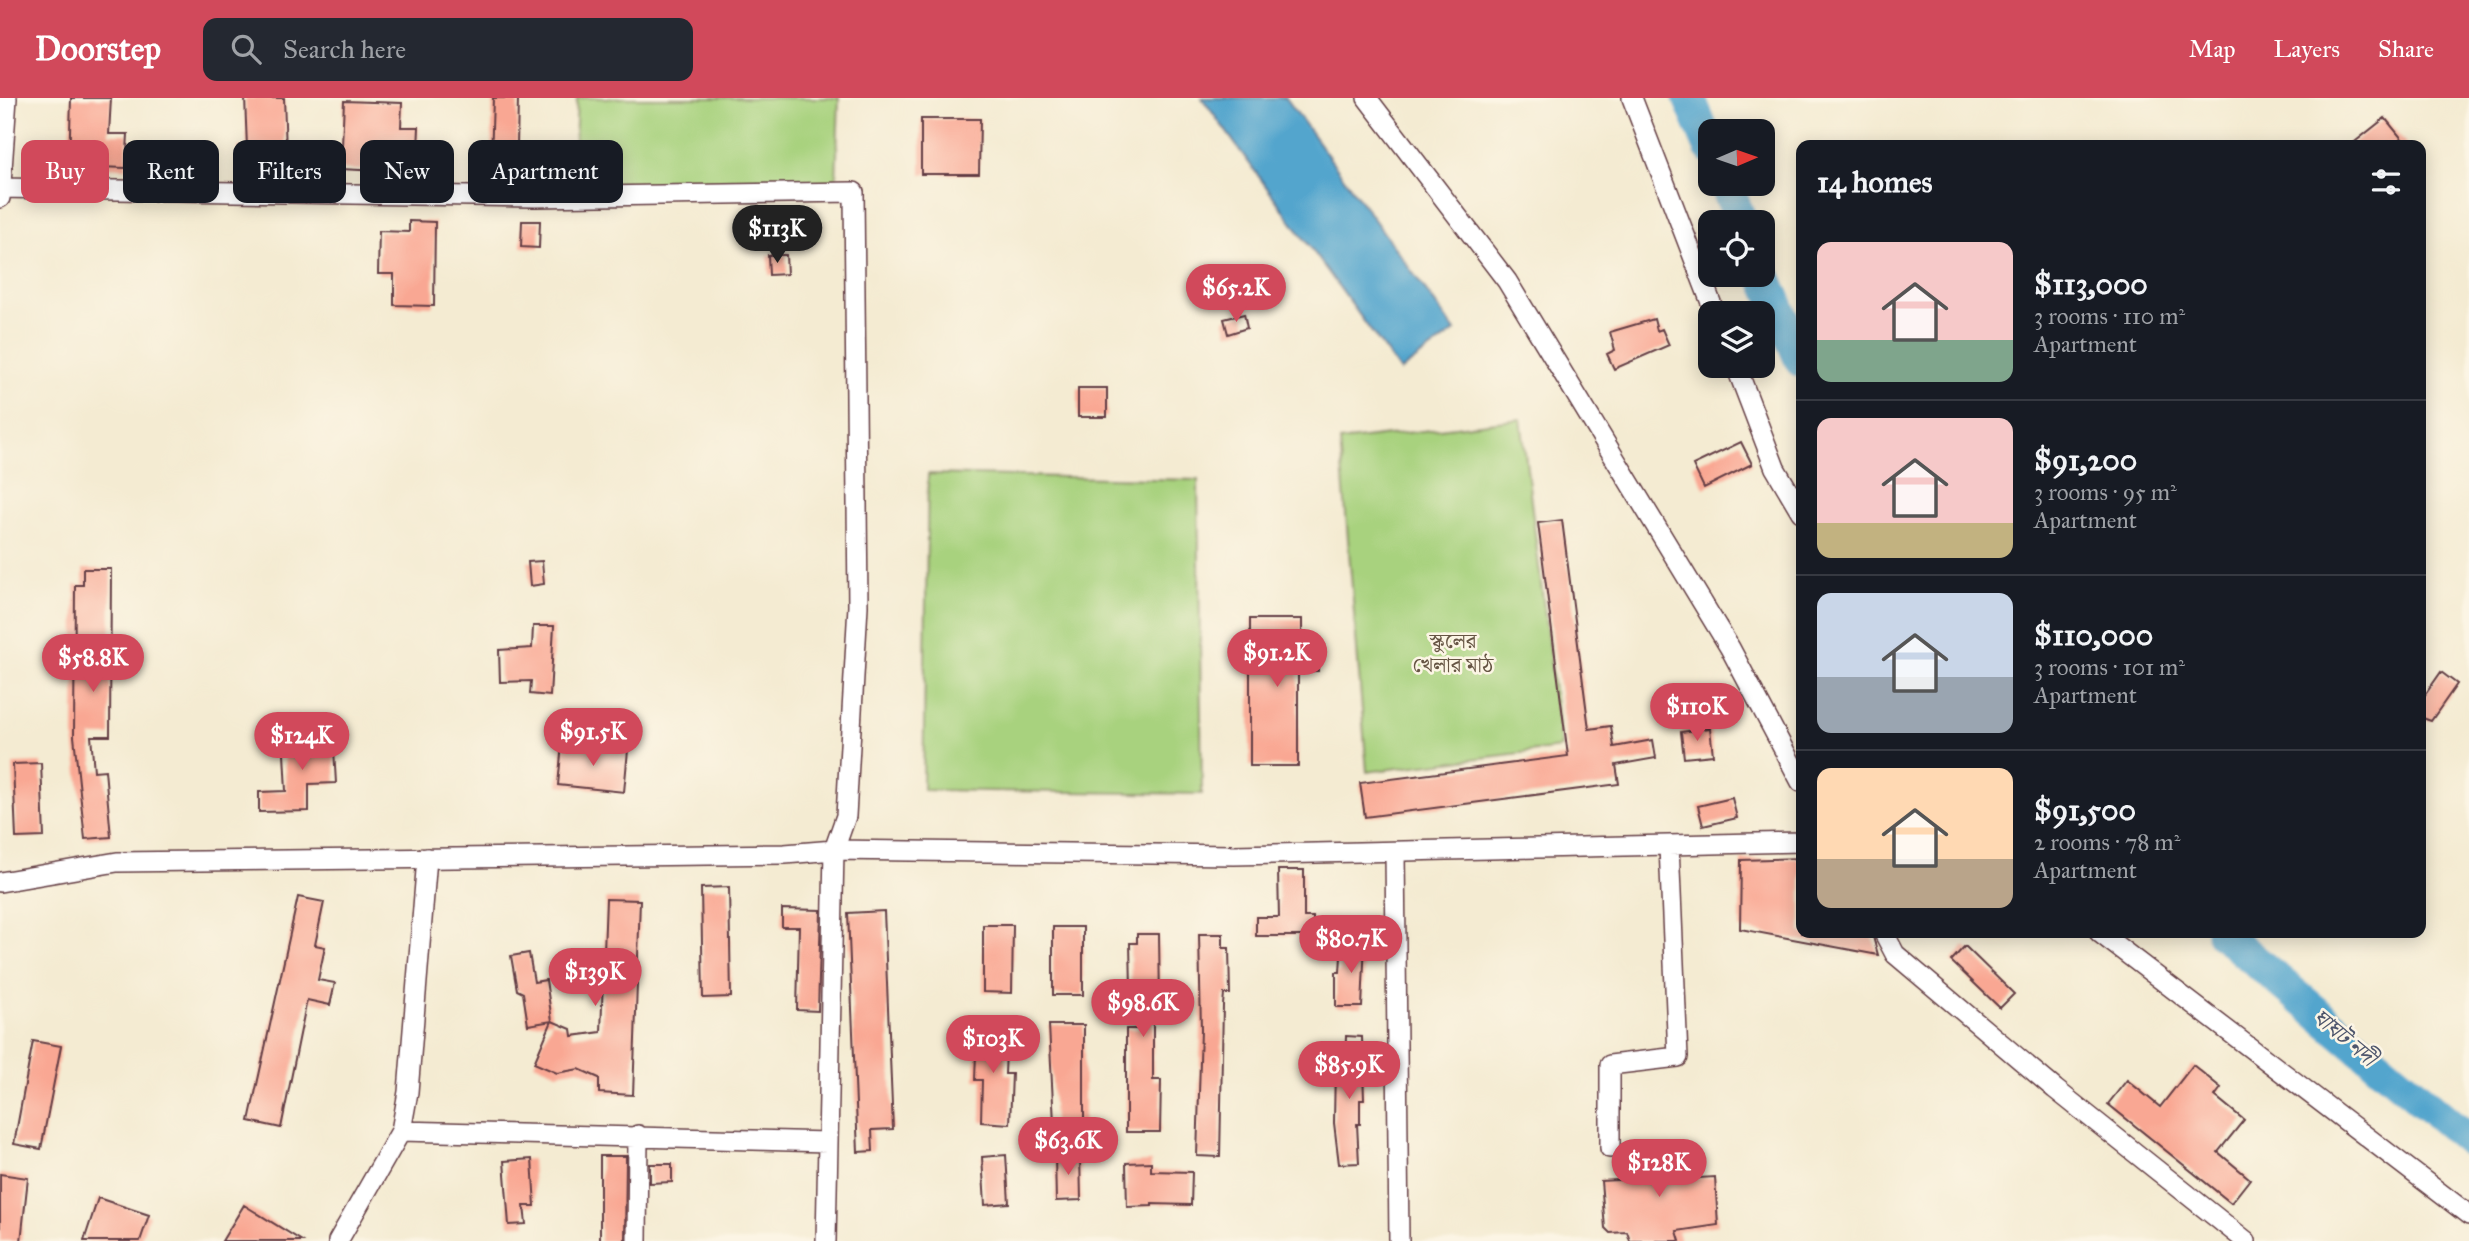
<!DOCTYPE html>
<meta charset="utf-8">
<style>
:root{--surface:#171b24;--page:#242831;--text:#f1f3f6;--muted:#9ea1a6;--line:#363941;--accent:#d1495b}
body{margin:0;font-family:"IM FELL Great Primer","Noto Serif Bengali",serif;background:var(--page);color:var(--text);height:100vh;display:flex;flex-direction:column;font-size:26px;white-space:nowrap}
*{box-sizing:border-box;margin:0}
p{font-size:23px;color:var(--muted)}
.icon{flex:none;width:38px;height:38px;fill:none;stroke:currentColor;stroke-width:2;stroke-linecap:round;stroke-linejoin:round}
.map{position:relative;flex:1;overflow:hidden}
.side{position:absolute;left:1796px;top:42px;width:630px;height:798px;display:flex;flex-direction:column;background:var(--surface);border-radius:14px;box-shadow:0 4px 18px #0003}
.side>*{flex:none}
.banner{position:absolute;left:21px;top:42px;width:665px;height:63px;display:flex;gap:14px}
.needle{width:46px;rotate:88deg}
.fabs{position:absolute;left:1698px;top:21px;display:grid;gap:14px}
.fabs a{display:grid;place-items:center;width:77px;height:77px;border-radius:14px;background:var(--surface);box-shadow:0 4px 18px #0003;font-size:35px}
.price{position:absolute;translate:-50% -60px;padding:0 16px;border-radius:24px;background:var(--accent);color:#fff;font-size:23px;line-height:46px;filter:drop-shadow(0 2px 4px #0008)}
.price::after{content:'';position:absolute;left:50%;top:42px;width:21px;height:16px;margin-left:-10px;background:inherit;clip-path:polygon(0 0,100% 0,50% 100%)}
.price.selected{background:#222;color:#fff}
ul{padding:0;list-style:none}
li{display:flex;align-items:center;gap:21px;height:175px;padding:0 21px}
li+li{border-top:2px solid var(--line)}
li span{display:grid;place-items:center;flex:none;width:196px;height:140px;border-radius:14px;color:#555}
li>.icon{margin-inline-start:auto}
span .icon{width:84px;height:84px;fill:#fffc;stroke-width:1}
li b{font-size:30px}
h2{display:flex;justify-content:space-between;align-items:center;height:84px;padding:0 21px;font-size:30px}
.tag{padding:0 24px;border-radius:14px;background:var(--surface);box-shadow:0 4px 18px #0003;font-size:24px;line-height:63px}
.tag.selected{background:var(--accent);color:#fff}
header{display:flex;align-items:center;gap:42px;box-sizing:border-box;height:98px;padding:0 35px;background:var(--accent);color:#fff}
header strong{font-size:33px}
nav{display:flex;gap:38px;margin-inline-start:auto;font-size:24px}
.search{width:490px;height:63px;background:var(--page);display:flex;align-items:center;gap:18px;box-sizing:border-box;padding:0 24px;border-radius:14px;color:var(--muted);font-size:26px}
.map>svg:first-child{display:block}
.green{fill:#a8d27e;stroke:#797854;stroke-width:2}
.water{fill:#52a5cd;stroke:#4e627c;stroke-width:2}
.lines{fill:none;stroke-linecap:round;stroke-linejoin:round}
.river{stroke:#52a5cd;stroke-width:33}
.building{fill:#f9a793}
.street-casing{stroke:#643e44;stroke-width:22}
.street{stroke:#fff;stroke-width:19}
.labels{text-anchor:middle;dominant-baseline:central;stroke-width:5;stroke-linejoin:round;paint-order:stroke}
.park-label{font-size:21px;fill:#654;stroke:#fcf5e5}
.water-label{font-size:23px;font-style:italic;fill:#4d556c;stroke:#fcf5e5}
</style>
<header>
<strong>Doorstep</strong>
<div class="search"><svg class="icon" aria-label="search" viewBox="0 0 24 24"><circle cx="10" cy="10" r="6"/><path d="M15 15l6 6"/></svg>Search here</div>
<nav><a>Map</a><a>Layers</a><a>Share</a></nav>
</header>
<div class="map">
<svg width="2469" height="1143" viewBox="0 0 2469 1143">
<rect width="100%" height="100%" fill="#fcf5e5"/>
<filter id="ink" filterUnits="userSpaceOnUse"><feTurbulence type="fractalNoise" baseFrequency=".0143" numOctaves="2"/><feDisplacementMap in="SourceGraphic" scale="14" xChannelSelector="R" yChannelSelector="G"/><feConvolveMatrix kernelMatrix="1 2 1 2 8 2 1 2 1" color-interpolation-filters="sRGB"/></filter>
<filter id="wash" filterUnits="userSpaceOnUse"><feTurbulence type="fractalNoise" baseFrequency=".00686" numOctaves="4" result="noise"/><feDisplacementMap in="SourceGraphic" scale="28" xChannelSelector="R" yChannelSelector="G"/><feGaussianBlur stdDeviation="1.57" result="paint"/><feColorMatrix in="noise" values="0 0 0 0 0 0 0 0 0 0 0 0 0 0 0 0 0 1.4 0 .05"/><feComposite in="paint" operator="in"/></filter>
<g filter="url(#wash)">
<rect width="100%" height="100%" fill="#f4ebd2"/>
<path class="green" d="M577,0H839L836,86L573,93Z
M1521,321L1561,650L1367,674L1340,343Z
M928,376L1198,382L1202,696L923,692Z"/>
<path class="water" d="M1202,0H1286L1455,233L1400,273Z"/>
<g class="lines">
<path class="river" d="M1689,0L1710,49
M1725,86L1742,124
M1762,172L1801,263
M2222,835L2469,1042"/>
</g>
<g id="blocks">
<path class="building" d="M71,0H111L109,36H128L126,70L69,68Z
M245,0H284L287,79L239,82L238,49H247Z
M493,0H518L517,49H526L525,84L478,83L479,61L491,62Z
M344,3L402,5L401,29H419L417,75L341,71Z
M2385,20L2407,47H2351Z
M921,21H980L979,76H921Z
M409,123L435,124L434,208L394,207V176H378L379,133L409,134Z
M522,123H540L539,150L521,149Z
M768,157H786L787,176L769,177Z
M1244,216L1247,230L1228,236L1224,221Z
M1654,221L1657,233L1662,231L1669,247L1614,271L1607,256L1615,252L1610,234Z
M1078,290H1107V319H1078Z
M1741,344L1752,366L1704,390L1693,367Z
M1562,422L1589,631L1611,628L1614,649L1653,642L1656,660L1616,667L1619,686L1365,719L1360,685L1568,658L1538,425Z
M542,463L544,486L530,488L528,464Z
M83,471H111L110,638H91L94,673L105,672L111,739L85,741L74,638L75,487H83Z
M1250,521H1302V546H1318V573H1298V668H1250Z
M533,528H554L550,598L530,596L531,583L500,584L499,552L532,550Z
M2441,574L2457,586L2431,623L2420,619V604Z
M1710,630L1713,657L1684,660L1681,634Z
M333,634L336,685L309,686V713L259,714V694L286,693L283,637Z
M562,646L628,652L624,694L558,687Z
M41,665L44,739L16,740L13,666Z
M1732,700L1737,720L1703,728L1698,708Z
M1801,760V835H1872L1878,857L1740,831L1741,762Z
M1278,772H1304V819H1313V838H1256V819H1279Z
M729,789L731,899L703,900L701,790Z
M298,799L324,804L315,847L325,849L318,882L335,885L330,907L307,902L281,1030L249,1023Z
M606,801L640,802L633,997L599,995V980L579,971L557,975L534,965L552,923L528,927L523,895L517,892L511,858L529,855L534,884L546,882L552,923L571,931L572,938L601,934Z
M782,811L821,812L818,913L797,912L799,829H782Z
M884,813L893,1031L872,1032L873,1053L858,1054L848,815Z
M983,827H1013L1012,895L983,894Z
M1053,829H1083V897H1053Z
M1137,836H1159L1160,905H1153V982H1161L1160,1034H1126V931H1138V891H1131L1130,845H1137Z
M1199,836H1223V850H1229L1230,896H1224L1223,907L1220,1059L1197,1058L1201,932Z
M1342,843H1365L1362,909H1336V874H1340Z
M1965,848L2014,896L2000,910L1951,863Z
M1049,927H1084V1025H1054Z
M977,928L1007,930L1005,976H1012L1010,1026L981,1024L982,982H975Z
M1346,938L1362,939L1364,1002H1360V1026H1357L1359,1065L1339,1066L1334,1025L1335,968H1345Z
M33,943L61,948L41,1051L14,1046Z
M2193,967L2221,990L2215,998L2244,1022L2218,1054L2250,1081L2231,1105L2108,1006L2127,982L2160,1009Z
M1681,1050L1682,1081L1715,1079L1718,1127L1677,1133L1680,1143H1630L1627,1134L1610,1135L1605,1130L1601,1083L1634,1081L1633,1051Z
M1080,1056L1081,1102L1056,1103L1055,1057Z
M1006,1057L1009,1105L985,1107L982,1059Z
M600,1058H626L625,1143H600Z
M532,1061L535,1108H524L526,1126L509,1127L504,1063Z
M1151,1064V1073L1192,1074L1191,1107L1152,1106V1108L1127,1109L1126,1065Z
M650,1066H672V1084L650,1085Z
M0,1076L28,1080L21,1143H0Z
M98,1100L149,1117L140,1143H84Z
M244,1107L302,1143H222Z"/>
</g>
</g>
<g filter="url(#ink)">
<use href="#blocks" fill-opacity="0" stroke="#643e44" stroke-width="2"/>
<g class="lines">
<defs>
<path id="street" d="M1367,0L1507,183L1730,550L1801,684
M1632,0L1715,215
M0,90L535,99L854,94L858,508L846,718L834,752L826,1143
M0,100L7,0
M1736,268L1775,370L1801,414
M1395,754L1399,1143
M0,784L117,764L785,756L834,752L1234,757L1801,744
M1884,835L1895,856L2055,991L2246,1143
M2100,835L2469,1117
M401,1033L827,1044
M1610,1050V967L1678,959L1669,748
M338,1143L401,1033L408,994L427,760
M637,1143L638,1037"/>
</defs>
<use href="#street" class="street-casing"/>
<use href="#street" class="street"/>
</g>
</g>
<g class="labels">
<g class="park-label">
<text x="1453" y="543">স্কুলের<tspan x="1453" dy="24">খেলার মাঠ</tspan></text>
</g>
<g class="water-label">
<text transform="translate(2345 939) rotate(40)">ঘাঘট নদী</text>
</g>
</g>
</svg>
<div class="fabs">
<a><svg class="needle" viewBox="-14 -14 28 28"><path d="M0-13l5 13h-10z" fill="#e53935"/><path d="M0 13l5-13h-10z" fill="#9ea1a6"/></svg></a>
<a><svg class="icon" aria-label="locate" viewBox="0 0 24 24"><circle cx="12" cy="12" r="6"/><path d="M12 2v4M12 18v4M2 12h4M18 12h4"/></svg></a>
<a><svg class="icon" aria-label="layers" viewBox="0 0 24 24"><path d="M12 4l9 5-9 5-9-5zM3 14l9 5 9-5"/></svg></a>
</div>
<b class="price selected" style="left:777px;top:167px">$113K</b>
<b class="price" style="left:1236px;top:226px">$65.2K</b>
<b class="price" style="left:1277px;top:591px">$91.2K</b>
<b class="price" style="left:93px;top:596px">$58.8K</b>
<b class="price" style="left:1697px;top:645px">$110K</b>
<b class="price" style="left:593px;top:670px">$91.5K</b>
<b class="price" style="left:302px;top:674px">$124K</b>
<b class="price" style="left:1351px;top:877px">$80.7K</b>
<b class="price" style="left:595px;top:910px">$139K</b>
<b class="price" style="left:1143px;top:941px">$98.6K</b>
<b class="price" style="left:993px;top:977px">$103K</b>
<b class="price" style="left:1349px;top:1003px">$85.9K</b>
<b class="price" style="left:1068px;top:1079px">$63.6K</b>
<b class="price" style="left:1659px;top:1101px">$128K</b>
<div class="banner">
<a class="tag selected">Buy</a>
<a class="tag">Rent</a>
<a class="tag">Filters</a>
<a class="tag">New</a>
<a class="tag">Apartment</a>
</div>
<section class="side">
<h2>14 homes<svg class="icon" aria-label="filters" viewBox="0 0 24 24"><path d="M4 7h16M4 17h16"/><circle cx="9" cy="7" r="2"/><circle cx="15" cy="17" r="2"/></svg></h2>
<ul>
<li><span style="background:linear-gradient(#f6c9c9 70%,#7fa58c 0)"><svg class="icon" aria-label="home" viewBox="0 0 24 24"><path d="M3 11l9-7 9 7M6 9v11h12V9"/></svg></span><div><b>$113,000</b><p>3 rooms · 110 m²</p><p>Apartment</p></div></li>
<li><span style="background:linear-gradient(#f6c9c9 75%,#c2b280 0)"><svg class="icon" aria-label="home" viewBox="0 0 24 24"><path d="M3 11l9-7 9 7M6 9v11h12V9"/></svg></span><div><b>$91,200</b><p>3 rooms · 95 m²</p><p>Apartment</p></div></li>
<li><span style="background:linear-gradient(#c9d6e8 60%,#9aa5b1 0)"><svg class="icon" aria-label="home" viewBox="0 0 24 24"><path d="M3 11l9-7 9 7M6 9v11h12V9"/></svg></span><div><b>$110,000</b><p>3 rooms · 101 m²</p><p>Apartment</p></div></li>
<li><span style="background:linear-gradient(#ffd9b3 65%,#b9a48a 0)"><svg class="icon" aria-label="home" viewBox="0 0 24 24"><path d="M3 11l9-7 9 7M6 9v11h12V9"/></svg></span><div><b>$91,500</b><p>2 rooms · 78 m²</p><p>Apartment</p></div></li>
</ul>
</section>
</div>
